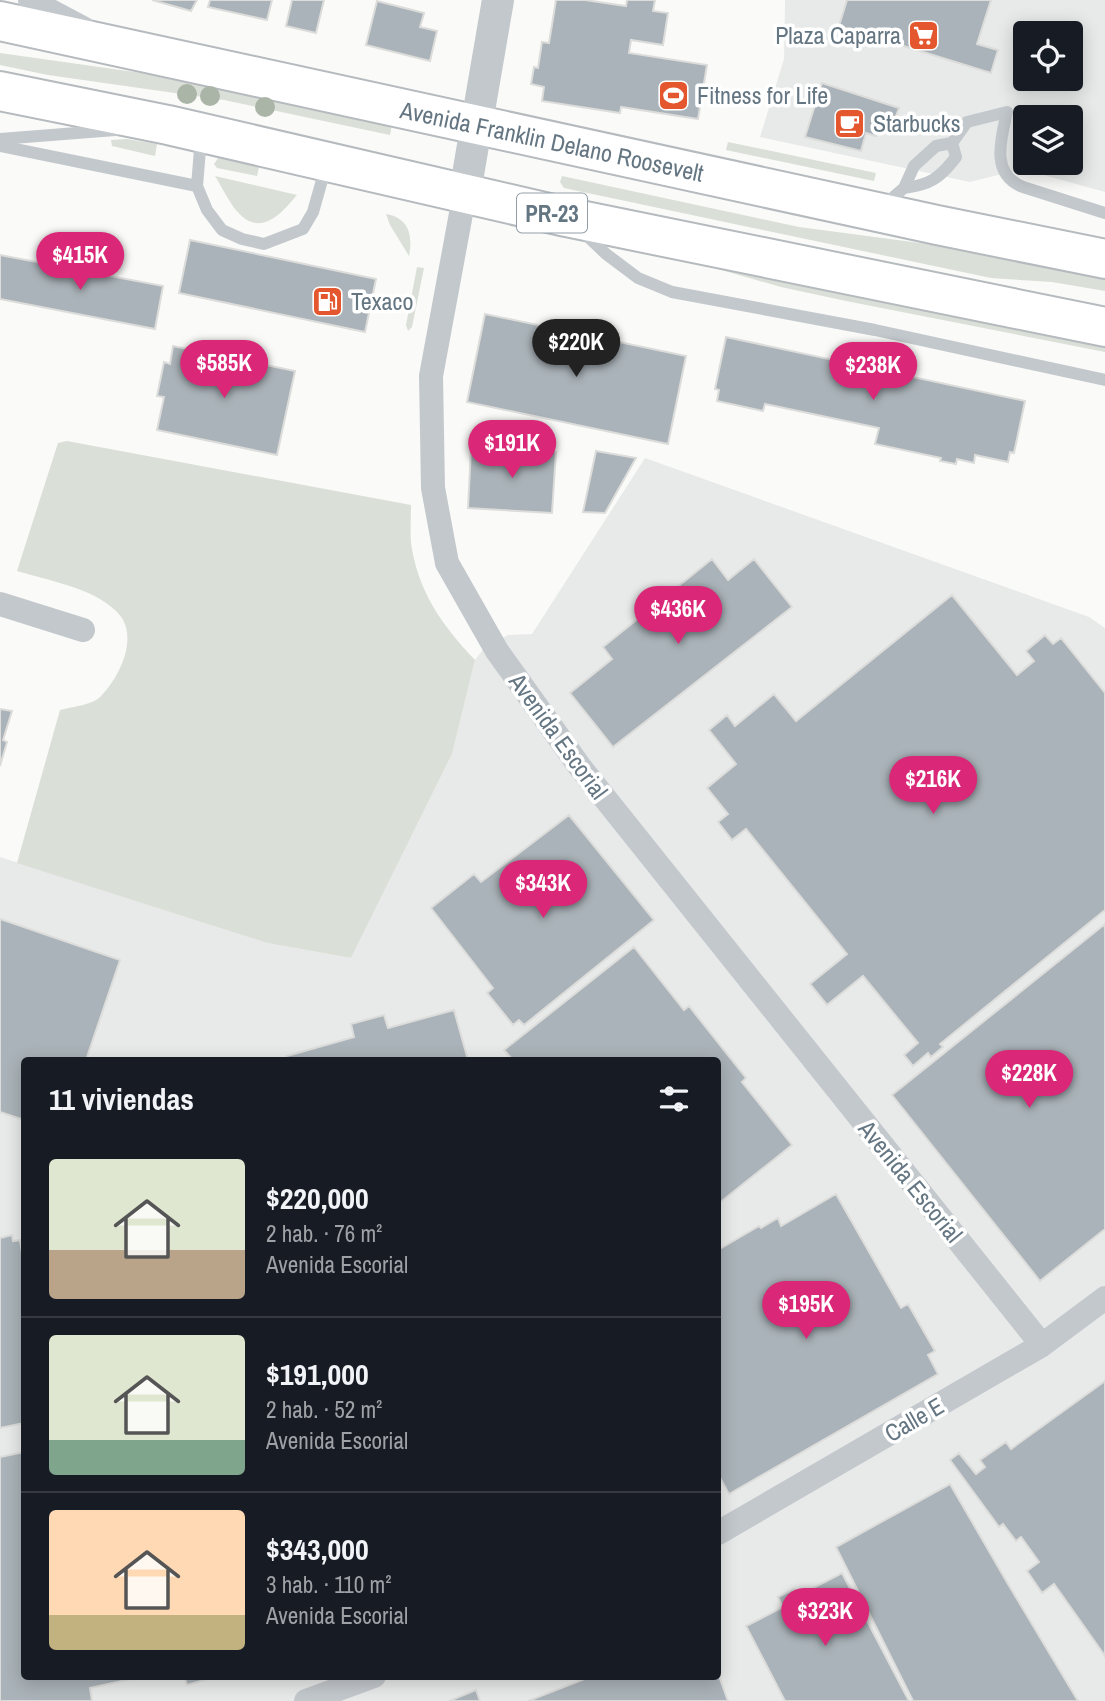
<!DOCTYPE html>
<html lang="es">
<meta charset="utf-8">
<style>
:root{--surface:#171b24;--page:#242831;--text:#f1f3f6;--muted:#9ea1a6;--line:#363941;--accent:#db2777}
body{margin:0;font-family:"Archivo Narrow",sans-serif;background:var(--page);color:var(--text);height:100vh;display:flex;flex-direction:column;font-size:26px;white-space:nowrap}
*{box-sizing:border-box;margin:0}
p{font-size:23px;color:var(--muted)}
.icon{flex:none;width:38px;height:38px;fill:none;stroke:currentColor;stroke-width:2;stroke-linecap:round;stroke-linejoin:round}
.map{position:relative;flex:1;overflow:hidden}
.details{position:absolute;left:21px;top:1057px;width:700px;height:623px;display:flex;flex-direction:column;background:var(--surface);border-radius:7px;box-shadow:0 4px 18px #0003}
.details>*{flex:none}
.controls{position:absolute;left:1013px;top:21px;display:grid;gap:14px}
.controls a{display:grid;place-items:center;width:70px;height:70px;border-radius:7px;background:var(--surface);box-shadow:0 4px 18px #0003;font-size:35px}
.price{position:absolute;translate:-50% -60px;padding:0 16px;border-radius:24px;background:var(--accent);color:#fff;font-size:23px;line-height:46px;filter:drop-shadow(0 2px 4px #0008)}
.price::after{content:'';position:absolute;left:50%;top:42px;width:21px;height:16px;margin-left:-10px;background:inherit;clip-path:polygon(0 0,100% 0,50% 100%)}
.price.active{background:#222;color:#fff}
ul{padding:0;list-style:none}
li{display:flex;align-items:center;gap:21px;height:175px;padding:0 28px}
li+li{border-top:2px solid var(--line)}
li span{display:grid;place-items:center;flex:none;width:196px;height:140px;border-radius:7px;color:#555}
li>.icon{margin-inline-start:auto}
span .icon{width:84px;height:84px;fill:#fffc;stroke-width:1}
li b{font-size:30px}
h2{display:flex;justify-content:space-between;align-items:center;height:84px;padding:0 28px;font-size:30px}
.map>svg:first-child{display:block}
.built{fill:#e8e9e9;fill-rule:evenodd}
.green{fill:#dadfd7}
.building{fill:#aab3b9;stroke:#dcdcda;stroke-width:2}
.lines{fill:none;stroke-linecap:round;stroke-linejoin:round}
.primary-casing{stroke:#b5babe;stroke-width:42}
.service{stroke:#c3c8cc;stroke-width:12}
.minor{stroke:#c3c8cc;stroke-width:24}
.tertiary{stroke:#c3c8cc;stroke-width:32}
.primary{stroke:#fff;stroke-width:38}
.tree{fill:#aab4a7}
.labels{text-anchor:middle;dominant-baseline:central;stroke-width:7;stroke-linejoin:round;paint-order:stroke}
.shield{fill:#fff;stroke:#939fa8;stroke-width:2}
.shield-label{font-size:23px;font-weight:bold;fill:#657683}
.poi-label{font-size:24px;fill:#657683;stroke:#fff;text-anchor:start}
.street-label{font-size:24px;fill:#657683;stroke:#fff}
</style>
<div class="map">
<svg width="1105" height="1701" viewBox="0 0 1105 1701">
<rect width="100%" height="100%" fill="#fafaf8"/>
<path class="built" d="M785,0H1105V192L1022,169L970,182L760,137L784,59ZM1026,33H1071V79H1026ZM1026,117H1071V163H1026Z
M645,458L1089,617L1105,628V1701H0V857L267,943L351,958L452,754L475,660L485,647L508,635L532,634ZM24,1060H718V1676H24Z"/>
<path class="green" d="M0,53L177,78L392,124L390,135L224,100L48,75L0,65Z
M127,139L157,144L155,156L112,146L111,140Z
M728,142L876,173L874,181L726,150Z
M218,158L259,167L257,176L217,168L214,164Z
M215,176L297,195C289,204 280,216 268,221C241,233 226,193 215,176Z
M562,176L799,227L988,252L1105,276V291L1052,282L991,278L564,188L560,182Z
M386,214C409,218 413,235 409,256L390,225Z
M712,261L1105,345V352L846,301L781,287L711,267Z
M417,267L424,268L412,327L408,331L406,325Z
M67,441L411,505C411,517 410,530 411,543C418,592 442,625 475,660L452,754L351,958L267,943L17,863L60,710C71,707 92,705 100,697C120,677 141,634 116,611C91,587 49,581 17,571L58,443Z"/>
<path class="building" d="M152,0H197L191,11Z
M210,0H272L267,20L208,7Z
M292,0H324L316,33L286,26Z
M556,0H585L626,6L627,0H655L653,11L668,13L663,45L631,40L629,53L707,65L698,119L621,107L620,113L542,101L544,87L531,84L534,67L538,68L542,42L549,43Z
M847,0H991L977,44L998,50L991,73L839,26Z
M377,1L424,13L420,27L437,31L430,61L366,45Z
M822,83L899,108L896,116L876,136L866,133L861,151L805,137Z
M190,240L376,279L365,332L179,293Z
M0,255L163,286L155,329L0,299Z
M485,314L686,356L668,444L467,402Z
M726,337L1025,401L1014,453L1010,452L1008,462L975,455L974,463L957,459L956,464L940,461L941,458L875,444L879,428L765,404L763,411L717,401L719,390L715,389Z
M173,346L295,371L277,455L157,430L164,397L157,396L164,362L170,364Z
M471,448L556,452L552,513L468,508Z
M596,451L636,458L605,513L583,512Z
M712,559L728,580L754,559L792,607L613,747L570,693L612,659L603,647Z
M952,595L1017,675L1034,661L1026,651L1045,635L1053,644L1061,638L1105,693V910L940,1044L943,1047L931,1057L928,1053L913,1066L904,1055L918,1043L863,976L827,1005L810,984L847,954L746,829L732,840L718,822L728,814L707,788L736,764L709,730L727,715L735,726L774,694L796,721Z
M0,709L12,711L3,740L7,742L0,766Z
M569,815L654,920L524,1025L519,1020L513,1025L487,993L493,988L431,908L474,874L481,882Z
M0,919L120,960L86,1060H24V1120L0,1112Z
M1105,924V1229L1040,1281L892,1095Z
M634,947L684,1010L689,1006L746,1078L742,1082L792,1145L718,1204V1060H513L504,1050Z
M454,1010L468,1060H288L287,1056L354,1037L351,1024L384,1015L388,1028Z
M836,1194L901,1308L908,1304L935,1351L928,1355L938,1374L729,1494L718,1474V1250L759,1226L761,1228L778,1218L781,1226Z
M12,1235L13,1241L20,1240L24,1267V1423L0,1428V1238Z
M1105,1381V1656L1054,1584L1042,1593L1027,1571L1039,1562L1021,1537L1016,1541L1003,1524L999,1527L950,1460L959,1453L976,1474L985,1467L980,1460L1006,1442L1011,1449Z
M24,1452V1676H144L90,1688L92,1701H0V1457Z
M950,1484L1008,1584L1078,1701H913L836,1547Z
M842,1573L909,1701H785L746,1626L783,1607L778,1597L794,1589L798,1596Z
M718,1673L728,1701H528L592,1676H718Z
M184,1676H218L187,1685Z
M476,1690L480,1701H449Z"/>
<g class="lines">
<defs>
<path id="primary" d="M0,21L937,225L1105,259
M0,91L168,125L566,217L1105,327"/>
</defs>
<use href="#primary" class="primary-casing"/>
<path class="service" d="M201,137L197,186L207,210L222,230L242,239L264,244L303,229L313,212L326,166
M0,139L115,130
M0,146L197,186
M904,188C930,185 940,178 956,157L952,143
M884,205L904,188L914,166L936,146L952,143L967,122L1007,112C1001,139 990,174 1023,187L1105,213
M582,231L606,254L638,278L672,292L875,330L1105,380"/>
<path class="minor" d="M30,0L83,28
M465,192L431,376L433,488L447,563L497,651L580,767L1042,1345
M0,604L83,630
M718,1533L1042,1345L1105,1298
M306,1701L374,1676"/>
<path class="tertiary" d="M465,192L498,0"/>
<use href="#primary" class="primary"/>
</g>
<g class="tree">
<circle cx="187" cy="94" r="10"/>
<circle cx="210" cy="96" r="10"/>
<circle cx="265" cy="107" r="10"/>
</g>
<defs>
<symbol id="supermarket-square" viewBox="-11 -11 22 22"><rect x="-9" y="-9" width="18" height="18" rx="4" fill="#e4572e" stroke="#fff"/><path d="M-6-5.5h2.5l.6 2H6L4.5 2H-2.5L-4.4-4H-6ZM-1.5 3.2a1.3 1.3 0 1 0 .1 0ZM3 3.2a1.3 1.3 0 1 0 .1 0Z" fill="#fff"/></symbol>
<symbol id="stadium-square" viewBox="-11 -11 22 22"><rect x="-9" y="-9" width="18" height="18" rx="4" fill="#e4572e" stroke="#fff"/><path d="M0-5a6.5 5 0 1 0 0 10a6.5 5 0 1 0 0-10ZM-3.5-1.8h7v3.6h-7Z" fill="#fff"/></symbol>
<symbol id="cafe-square" viewBox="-11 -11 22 22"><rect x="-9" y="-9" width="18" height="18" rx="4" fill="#e4572e" stroke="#fff"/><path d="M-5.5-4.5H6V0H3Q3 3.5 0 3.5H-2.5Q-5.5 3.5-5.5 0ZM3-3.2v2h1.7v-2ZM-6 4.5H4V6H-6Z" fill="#fff"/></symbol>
<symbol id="fuel-square" viewBox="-11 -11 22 22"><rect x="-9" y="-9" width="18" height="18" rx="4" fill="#e4572e" stroke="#fff"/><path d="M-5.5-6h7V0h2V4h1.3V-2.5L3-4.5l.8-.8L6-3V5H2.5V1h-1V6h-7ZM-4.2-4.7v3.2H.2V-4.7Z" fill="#fff"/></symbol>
</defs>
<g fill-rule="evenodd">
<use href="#supermarket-square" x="906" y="18" width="35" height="35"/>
<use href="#stadium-square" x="656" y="78" width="35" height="35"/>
<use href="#cafe-square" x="832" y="106" width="35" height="35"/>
<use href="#fuel-square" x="310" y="284" width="35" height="35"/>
</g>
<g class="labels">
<rect class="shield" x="517" y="193.5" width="70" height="39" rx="5"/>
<g class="shield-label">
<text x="552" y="213">PR-23</text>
</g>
<g class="poi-label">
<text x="901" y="35" text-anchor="end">Plaza Caparra</text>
<text x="697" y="95">Fitness for Life</text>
<text x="873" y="123">Starbucks</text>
<text x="351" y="301">Texaco</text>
</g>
<g class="street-label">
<text transform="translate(552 141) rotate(12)">Avenida Franklin Delano Roosevelt</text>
<text transform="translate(559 736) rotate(54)">Avenida Escorial</text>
<text transform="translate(911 1181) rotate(51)">Avenida Escorial</text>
<text transform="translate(914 1419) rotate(-30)">Calle E</text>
</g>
</g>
</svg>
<div class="controls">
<a><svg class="icon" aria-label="locate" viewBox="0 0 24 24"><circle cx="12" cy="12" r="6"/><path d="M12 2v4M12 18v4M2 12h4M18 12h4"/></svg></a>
<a><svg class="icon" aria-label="layers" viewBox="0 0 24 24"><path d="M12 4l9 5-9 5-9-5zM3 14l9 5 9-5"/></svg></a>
</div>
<b class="price" style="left:80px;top:292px">$415K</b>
<b class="price active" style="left:576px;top:379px">$220K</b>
<b class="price" style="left:224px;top:400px">$585K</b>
<b class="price" style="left:873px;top:402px">$238K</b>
<b class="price" style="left:512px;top:480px">$191K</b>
<b class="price" style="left:678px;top:646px">$436K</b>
<b class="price" style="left:933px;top:816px">$216K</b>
<b class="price" style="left:543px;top:920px">$343K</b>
<b class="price" style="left:1029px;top:1110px">$228K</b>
<b class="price" style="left:806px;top:1341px">$195K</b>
<b class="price" style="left:825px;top:1648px">$323K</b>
<section class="details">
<h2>11 viviendas<svg class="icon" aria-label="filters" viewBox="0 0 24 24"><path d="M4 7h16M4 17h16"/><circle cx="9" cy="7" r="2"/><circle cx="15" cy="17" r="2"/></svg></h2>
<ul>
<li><span style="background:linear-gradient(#dfe7d0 65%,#b9a48a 0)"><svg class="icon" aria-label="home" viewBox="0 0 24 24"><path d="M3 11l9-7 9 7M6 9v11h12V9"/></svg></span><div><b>$220,000</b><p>2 hab. · 76 m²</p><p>Avenida Escorial</p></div></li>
<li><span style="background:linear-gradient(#dfe7d0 75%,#7fa58c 0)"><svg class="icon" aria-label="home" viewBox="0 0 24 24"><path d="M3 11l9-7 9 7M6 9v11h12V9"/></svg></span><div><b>$191,000</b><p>2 hab. · 52 m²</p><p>Avenida Escorial</p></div></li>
<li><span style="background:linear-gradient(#ffd9b3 75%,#c2b280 0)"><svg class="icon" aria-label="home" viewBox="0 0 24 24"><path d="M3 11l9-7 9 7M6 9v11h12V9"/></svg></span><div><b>$343,000</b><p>3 hab. · 110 m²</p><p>Avenida Escorial</p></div></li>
</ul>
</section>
</div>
